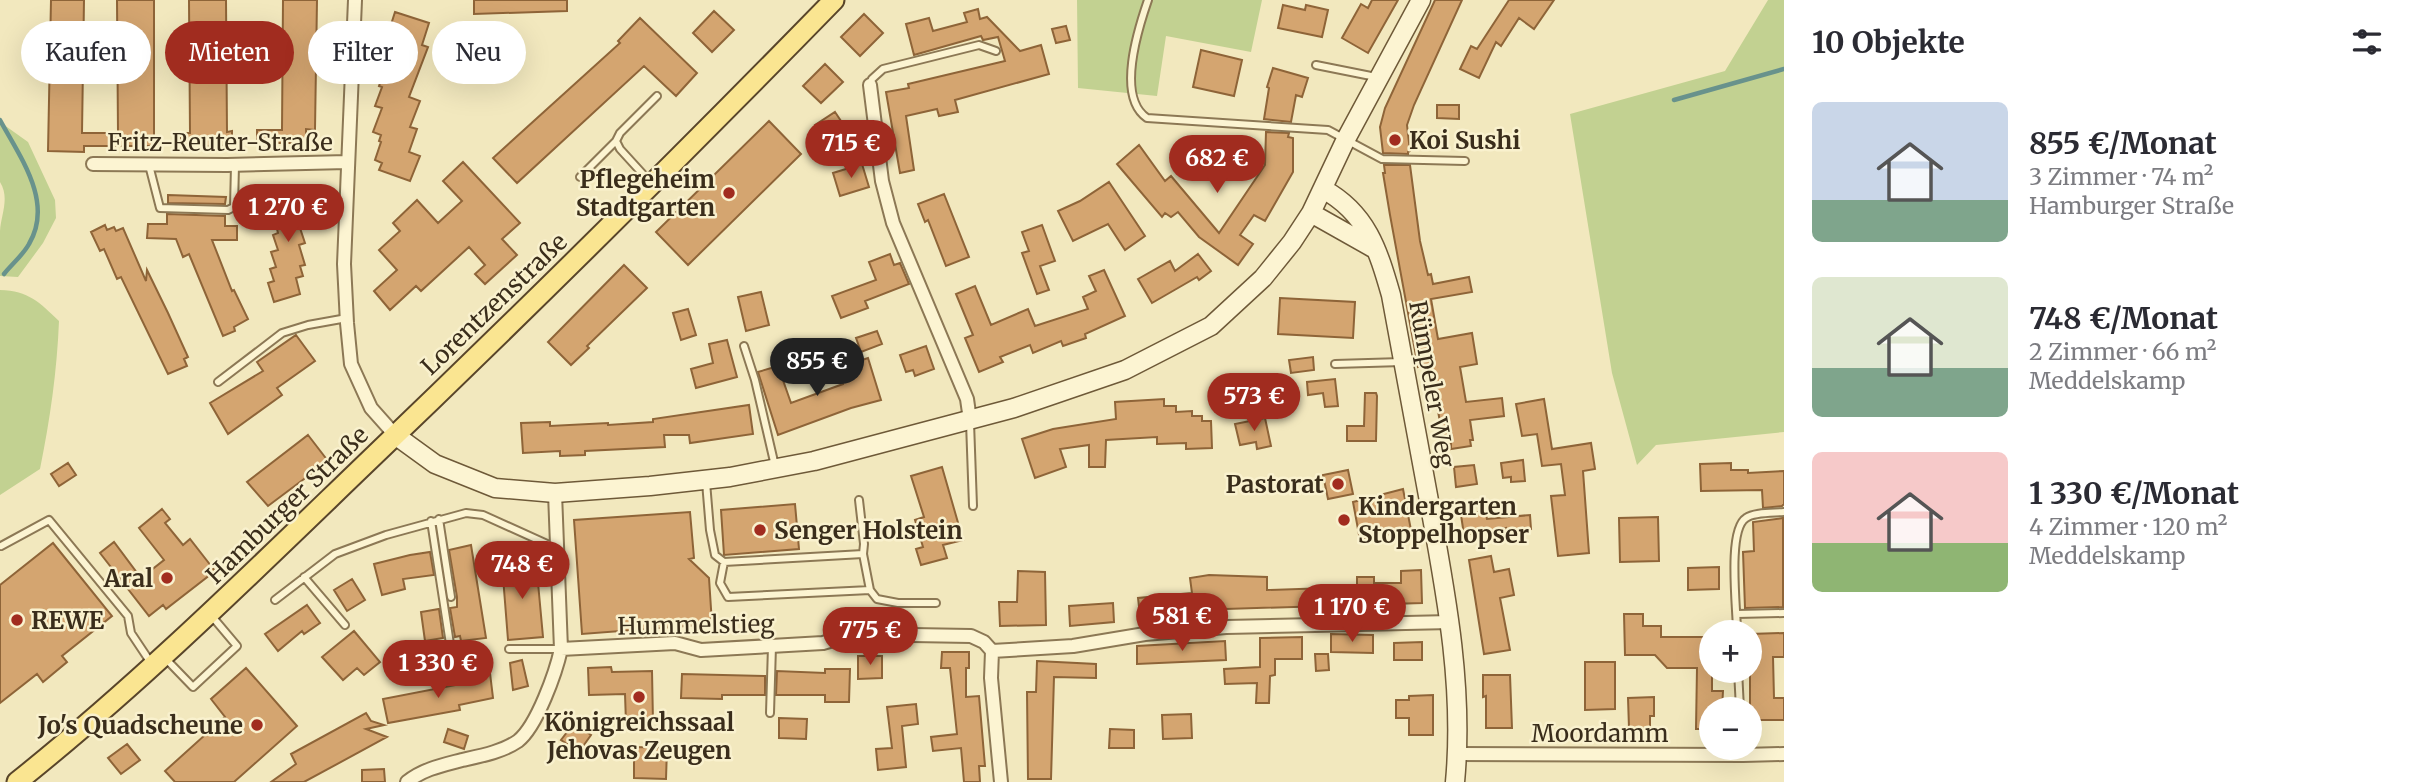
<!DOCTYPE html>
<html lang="de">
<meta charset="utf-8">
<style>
:root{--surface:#fff;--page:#f2f2f3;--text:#2b2b33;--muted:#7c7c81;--accent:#a12c1f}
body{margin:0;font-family:Merriweather,serif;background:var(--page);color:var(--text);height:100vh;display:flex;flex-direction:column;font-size:26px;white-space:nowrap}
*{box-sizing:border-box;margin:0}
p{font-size:23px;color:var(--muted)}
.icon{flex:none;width:38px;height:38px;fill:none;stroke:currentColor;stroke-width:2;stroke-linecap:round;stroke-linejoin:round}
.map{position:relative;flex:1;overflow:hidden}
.side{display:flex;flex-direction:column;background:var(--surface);width:630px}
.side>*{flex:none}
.banner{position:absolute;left:21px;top:21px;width:665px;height:63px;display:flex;gap:14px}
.fabs{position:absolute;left:1699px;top:620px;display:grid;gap:14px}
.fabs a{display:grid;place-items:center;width:63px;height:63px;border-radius:50%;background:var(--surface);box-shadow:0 7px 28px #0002;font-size:35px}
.price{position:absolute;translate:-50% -60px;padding:0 16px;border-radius:24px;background:var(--accent);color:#fff;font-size:23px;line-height:46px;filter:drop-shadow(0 2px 4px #0008)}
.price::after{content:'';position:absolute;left:50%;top:42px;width:21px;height:16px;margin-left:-10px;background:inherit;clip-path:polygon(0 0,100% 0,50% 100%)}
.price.current{background:#222;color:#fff}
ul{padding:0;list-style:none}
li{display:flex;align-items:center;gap:21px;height:175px;padding:0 28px}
li span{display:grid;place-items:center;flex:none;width:196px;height:140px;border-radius:10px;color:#555}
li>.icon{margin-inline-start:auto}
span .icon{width:84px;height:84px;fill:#fffc;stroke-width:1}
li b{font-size:30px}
h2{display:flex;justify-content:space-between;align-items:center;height:84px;padding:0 28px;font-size:30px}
.pill{padding:0 24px;border-radius:32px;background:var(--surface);box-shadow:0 7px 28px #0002;font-size:24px;line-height:63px}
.pill.current{background:var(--accent);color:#fff}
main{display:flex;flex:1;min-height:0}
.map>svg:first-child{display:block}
.green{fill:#c2d191}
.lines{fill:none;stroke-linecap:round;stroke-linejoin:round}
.stream{stroke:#68928c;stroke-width:4.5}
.building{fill:#d4a570;stroke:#8e6438;stroke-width:2}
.lane-casing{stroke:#8c7855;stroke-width:10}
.street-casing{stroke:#8c7855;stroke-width:16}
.secondary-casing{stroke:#6e5938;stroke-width:21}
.primary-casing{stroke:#59452a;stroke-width:23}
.lane{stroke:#fcf4d2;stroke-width:6}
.street{stroke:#fcf4d2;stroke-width:12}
.secondary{stroke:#fcf4d2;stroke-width:18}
.primary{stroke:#fae591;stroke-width:19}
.poi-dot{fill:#a12c1f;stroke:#f9f1ce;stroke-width:2.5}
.labels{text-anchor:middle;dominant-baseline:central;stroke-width:5;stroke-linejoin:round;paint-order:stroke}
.poi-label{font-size:24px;font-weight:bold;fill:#3a2d1b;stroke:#f9f1ce;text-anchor:start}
.street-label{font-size:24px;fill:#3a2d1b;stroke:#f9f1ce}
</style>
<main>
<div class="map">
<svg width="1784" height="782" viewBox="0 0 1784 782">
<rect width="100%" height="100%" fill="#f2e8be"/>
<path class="green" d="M1077,0H1262L1251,52L1166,36L1157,96L1078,88Z
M1768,0H1784V432L1656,445L1637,465L1612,373L1570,114L1725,71Z
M0,122L28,142L55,200L56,218L43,243L18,277L0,276C0,261 0,246 0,231C1,215 10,198 0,182Z
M0,290C29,291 39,302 59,321C57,371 50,420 40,469L0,495Z"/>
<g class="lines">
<path class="stream" d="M1674,100L1784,69
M0,120C20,157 54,202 29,244C23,255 12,264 4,274"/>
</g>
<path class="building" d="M51,0H84L82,133H118L117,0H154V146H84V152L48,151Z
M189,0H226L227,132L232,131V145L181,147V133H190Z
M283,0H317L315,130L306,129V143H257V130H282Z
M474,0H567V11L474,14Z
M1372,0H1398L1368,53L1342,38L1361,4L1368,8Z
M1435,0H1462L1414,105L1407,125L1410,151L1408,152V154L1383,153L1380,127L1385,108Z
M1509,0H1554L1534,29L1519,18L1501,46L1496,42L1479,78L1460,69L1471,46L1477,49Z
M1283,5L1305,10L1306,5L1328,10L1322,37L1278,28Z
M978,9L980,19L987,17L1020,51L1041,45L1049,74L955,100L958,112L939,116L937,109L906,116L914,170L900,173L886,92L909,88L908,84L1005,61L998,37L983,40L981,36L914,55L906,24L929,18L933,31L967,22L964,13Z
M714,11L734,30L712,52L693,33Z
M395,12L429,23L422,45L428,47L409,97L420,101L410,127L417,129L409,152L420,156L410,181L379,170L382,163L375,160L381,142L379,141L381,135L373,132L382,108L375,106L382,87L379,86L381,80L374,78Z
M864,14L883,33L860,56L841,37Z
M640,18L697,73L676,96L644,66L517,183L493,158L620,43L618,41Z
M1066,26L1070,40L1056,43L1052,29Z
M1201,50L1242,60L1234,96L1193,87Z
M825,64L843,82L821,103L803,86Z
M1273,68L1308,78L1302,97L1296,95L1291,122L1264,119L1269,88L1267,87Z
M1437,105H1459V119L1437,118Z
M835,112L851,136L831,150L815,125Z
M769,121L801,154L688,265L656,232Z
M1266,132L1289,133L1288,137L1293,138V172L1265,221L1254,215L1240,235L1253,244L1238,265L1199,237L1178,212L1171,217L1165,213L1162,217L1117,164L1139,145L1165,181L1171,176L1219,233L1265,165Z
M463,162L520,223L502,239L517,255L485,284L475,274L485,265L469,247L421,291L416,286L390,310L374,291L397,270L379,250L400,231L393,223L417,200L438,223L462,201L443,181Z
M862,164L869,187L840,196L833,173Z
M1384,165H1410L1420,241L1428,275L1431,274L1433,284L1469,277L1472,292L1431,299L1438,339L1472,333L1477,364L1460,367L1466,402L1502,398L1504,416L1470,420L1473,440H1470L1471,446L1451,449V444L1444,445L1430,365L1418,367L1390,215L1383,173H1385Z
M1109,182L1145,236L1125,250L1108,224L1073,241L1058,211L1080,201Z
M286,190L288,195L305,190L310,207L302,209L307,225L300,228L305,243L299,245L305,265L300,266L303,276L296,278L300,294L274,302L268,283L274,281L270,269L276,267L271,252L278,250L273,235L278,233L274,217L279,216L273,194Z
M944,194L969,257L946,266L928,220L925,222L918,204Z
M168,195L226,197L225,204L168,203Z
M167,214L225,216V226H237V240H212L232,291L234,290L248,319L234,327L235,331L223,336L189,254L183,257L176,239L147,238L148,224H167Z
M105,225L107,230L114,227L116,231L123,228L146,281L147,270L168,313L188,357L184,359L187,366L168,374L121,277L117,279L104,249L100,251L91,232Z
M1042,225L1055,261L1040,266L1049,290L1037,294L1022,253L1029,251L1022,232Z
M890,254L894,265L900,263L909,284L865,301L868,308L841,318L832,296L876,280L869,262Z
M1198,254L1211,271L1199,280L1197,277L1152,303L1138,279L1170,261L1175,271Z
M624,265L647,288L587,346L589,348L571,365L548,342Z
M1104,270L1125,316L1085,334L1086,338L1063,346L1061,341L1033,353L1030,345L1000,357L1003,362L979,372L965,338L973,335L956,294L975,286L991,325L1028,309L1035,326L1088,309L1083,297L1096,291L1089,276Z
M761,292L769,325L746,331L738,297Z
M1280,298L1355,302L1353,338L1278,334Z
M688,309L696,335L681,340L673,313Z
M877,331L882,344L861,352L856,338Z
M296,335L315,361L277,388L282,395L228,434L210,403L263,371L257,362Z
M727,340L737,377L696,388L691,369L713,363L709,344Z
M926,346L934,369L915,376L913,370L906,372L900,355Z
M1313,357L1314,370L1291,373L1289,360Z
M868,358L881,400L851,408L778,435L758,372L778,366L791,403L843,384L842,380L857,376L853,363Z
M1335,379L1338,406L1325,407L1323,393L1308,395L1307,382Z
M1365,393H1376L1377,396L1376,441H1347V426H1364Z
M1164,399V406H1176V412L1192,411V416H1202V421H1211L1212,448L1186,449V443L1157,444V437L1106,440L1105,467H1089V445L1060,449L1066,467L1035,478L1022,439L1053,429L1116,419L1115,402Z
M1544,399L1552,449L1591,443L1595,469L1583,471L1589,553L1558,556L1551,496L1565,495L1561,464L1542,466L1537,434L1522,436L1516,404Z
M749,405L753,434L690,443L689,435H664L665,447L585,451V455L560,456V451L523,453L521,423L550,422V426L608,423V425L653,422V419Z
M1265,418L1271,446L1257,449L1256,442L1240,445L1235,424Z
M308,435L328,461L268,506L247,482Z
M1523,460L1525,481L1511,482V477L1503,478L1501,463Z
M68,463L76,475L59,486L51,474Z
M1731,463V470H1748V473L1784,471V504L1782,506L1763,508L1762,490L1701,491L1700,464Z
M1474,465L1477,484L1456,487L1454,467Z
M942,467L963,540L943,545L947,558L921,565L916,549L923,547L915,520L924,517L911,476Z
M1348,470L1353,494L1328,499L1323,475Z
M1403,489L1411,530L1360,540L1353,502Z
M795,504L799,549L724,555L721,510Z
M162,509L170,519L165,523L183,545L190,539L215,571L166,609L163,605L149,616L100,553L114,542L141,578L164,560L139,528Z
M1485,511L1487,519L1530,515L1531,529L1506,531V528L1464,535L1461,515Z
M690,512L694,558L689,559L709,578L712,624L582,634L574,520Z
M1658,517L1659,561L1620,562L1619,518Z
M1783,518V607L1745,608L1743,552L1754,551L1753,522Z
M53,543L112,616L62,656L67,662L43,682L37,674L0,703V585Z
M471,545L486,638L461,641L460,636L455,637L450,608L457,607V597L449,550Z
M430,552L434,575L403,579L405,589L382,595L374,564L410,555Z
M1491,556L1494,572L1509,569L1514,595L1500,598L1510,650L1484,654L1469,560Z
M536,561L543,637L508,640L502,564Z
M1719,567V589L1688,590V568Z
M1421,570L1422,603L1194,610L1140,615L1138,598L1192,593L1190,578L1209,575L1267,577V590L1357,587V577H1374V583H1401V571Z
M1018,571L1045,572L1046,625L1000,626L999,602H1017Z
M352,579L365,600L347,611L334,590Z
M1113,603L1114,622L1070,626L1069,606Z
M307,605L320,623L304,634L302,631L278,651L265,634Z
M439,609L443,638L425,641L421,612Z
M1624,614H1643V626H1661V637H1712V691H1723L1722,709H1712V729H1696L1697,668H1667L1655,655H1625Z
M354,631L380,662L364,675L357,668L343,680L322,657Z
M1784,633V657H1773L1774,698H1784V720H1750V634Z
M1331,634L1373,635V653L1331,652Z
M1302,637V659H1275V675L1270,676L1269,703H1256L1257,683L1225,684L1224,669L1260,667V638Z
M1225,641L1226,660L1137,664V646Z
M1422,642V660H1394V643Z
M942,652H969V668H966V697L979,696L985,766H979L980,782H964L961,748L933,751L931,737L957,734L950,668H941Z
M1315,654H1328L1329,670L1316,671Z
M858,656H882V678L858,679Z
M522,660L528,686L513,690L510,663Z
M1037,661L1096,664V678L1054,677L1051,779H1028L1027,692H1036Z
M1585,662H1615V709L1585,710Z
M611,667L612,672L652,671L653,722L626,723L625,694L589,695L588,668Z
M246,668L297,726L234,782H175L165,771L225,717L211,699Z
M825,669H850L849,702H825V695H776L777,671L825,673Z
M490,673L493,698L459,705L460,710L388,723L383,699L466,683L465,679Z
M682,674L765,676V695H722V699L681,698Z
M1483,675H1510L1512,728H1486V696L1483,697Z
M1433,695V735H1409V718H1396V700H1409V696Z
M1654,697V716H1650V728H1629L1628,698Z
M916,704L918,724L902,726L906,767L878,770L876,749L892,748L887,707Z
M366,713L371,721L384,725L366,729L387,737L304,782H271L296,764L291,754Z
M1191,714L1192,738L1163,739L1162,715Z
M779,718L807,719L806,739L779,738Z
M574,723L591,735L579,752L561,740Z
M448,729L468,736L464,749L444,742Z
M1110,729L1134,730V748H1109Z
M127,744L140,760L121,774L108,758Z
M634,747L667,748L666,779L634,778Z
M384,769L385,782H362V770Z"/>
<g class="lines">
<defs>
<path id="lane" d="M1148,0C1138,29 1116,97 1147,118L1328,130L1382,159L1465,161
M1316,65L1376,77
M870,85L872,79L883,69L979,45L996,51
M149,165L160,208L228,210L234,207L235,165
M580,177L616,141
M651,183L620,149L616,141L620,133L657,96
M744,346L755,380L775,466
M1335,364L1402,362
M218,382L282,333L308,325L347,318
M970,422L973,506
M706,482L710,530L715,555L724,562L863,554L864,544L859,500
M439,519L451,597
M431,521L450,644
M1,546L49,520L128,616L131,633L151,663
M724,562L720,583L728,597L870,590L863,554
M304,577L345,625
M870,590L877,599L898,603H936
M275,600L335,554L386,535L466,513L483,515L556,548
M1737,614L1784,613
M1737,632C1737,609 1727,530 1746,518C1754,512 1773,513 1784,512
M509,649H561
M164,657L193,687L237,646L210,614
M1738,670L1740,709
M770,713L772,646"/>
<path id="street" d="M355,0L344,264L347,323L351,364L371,408L395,435
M870,85L882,181L893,223L967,399L970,420
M93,164L227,165L347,162
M561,649L675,643L701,650L823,643L853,634L971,636L984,642L992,651
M992,651L1073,646L1145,634L1226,627L1451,622
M992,651L991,678L1001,782
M1458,754L1743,755L1784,754
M407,782C423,769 443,765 462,760C480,756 502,752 518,741C537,726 556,672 561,649L555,493"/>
<path id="secondary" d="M1323,189C1367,213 1378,250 1391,295C1404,364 1416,432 1429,501C1446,594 1464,687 1455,782
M1311,213L1373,248
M395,435L435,464L495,488L555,493L650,486L730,477L814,461L1014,408L1125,370L1211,326L1263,278L1292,242L1311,213L1346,139L1421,0"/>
<path id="primary" d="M17,782C137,686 247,578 357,472C519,317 678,160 834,0"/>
</defs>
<use href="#lane" class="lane-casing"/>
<use href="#street" class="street-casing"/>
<use href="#secondary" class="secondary-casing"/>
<use href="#primary" class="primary-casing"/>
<use href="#lane" class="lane"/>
<use href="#street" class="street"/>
<use href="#secondary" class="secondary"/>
<use href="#primary" class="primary"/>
</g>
<g class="poi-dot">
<circle cx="1395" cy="140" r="7"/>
<circle cx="729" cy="193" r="7"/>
<circle cx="1338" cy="484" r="7"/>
<circle cx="1344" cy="520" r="7"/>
<circle cx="760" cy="530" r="7"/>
<circle cx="167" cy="578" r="7"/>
<circle cx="17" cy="620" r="7"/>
<circle cx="639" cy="697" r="7"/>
<circle cx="257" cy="725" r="7"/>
</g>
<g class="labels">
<g class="poi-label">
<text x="1409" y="140">Koi Sushi</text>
<text x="715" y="179" text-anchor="end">Pflegeheim<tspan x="715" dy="28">Stadtgarten</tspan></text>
<text x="1324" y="484" text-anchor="end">Pastorat</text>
<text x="1358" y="506">Kindergarten<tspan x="1358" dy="28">Stoppelhopser</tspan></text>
<text x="774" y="530">Senger Holstein</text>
<text x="153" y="578" text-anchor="end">Aral</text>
<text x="31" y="620">REWE</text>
<text x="639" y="722" text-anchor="middle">Königreichssaal<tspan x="639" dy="28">Jehovas Zeugen</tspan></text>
<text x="243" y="725" text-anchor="end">Jo's Quadscheune</text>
</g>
<g class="street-label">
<text x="220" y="142">Fritz-Reuter-Straße</text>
<text transform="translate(494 304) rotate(-44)">Lorentzenstraße</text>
<text transform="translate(1432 384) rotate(80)">Rümpeler Weg</text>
<text transform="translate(287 505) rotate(-44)">Hamburger Straße</text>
<text transform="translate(696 625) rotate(-1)">Hummelstieg</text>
<text x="1600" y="733">Moordamm</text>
</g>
</g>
</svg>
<div class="fabs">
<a>+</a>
<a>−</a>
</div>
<b class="price" style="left:851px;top:180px">715 €</b>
<b class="price" style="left:1217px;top:195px">682 €</b>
<b class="price" style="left:288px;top:244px">1 270 €</b>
<b class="price current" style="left:817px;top:398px">855 €</b>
<b class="price" style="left:1254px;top:433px">573 €</b>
<b class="price" style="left:522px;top:601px">748 €</b>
<b class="price" style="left:1352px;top:644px">1 170 €</b>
<b class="price" style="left:1182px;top:653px">581 €</b>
<b class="price" style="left:870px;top:667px">775 €</b>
<b class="price" style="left:438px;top:700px">1 330 €</b>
<div class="banner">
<a class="pill">Kaufen</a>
<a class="pill current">Mieten</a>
<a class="pill">Filter</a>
<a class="pill">Neu</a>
</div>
</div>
<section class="side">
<h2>10 Objekte<svg class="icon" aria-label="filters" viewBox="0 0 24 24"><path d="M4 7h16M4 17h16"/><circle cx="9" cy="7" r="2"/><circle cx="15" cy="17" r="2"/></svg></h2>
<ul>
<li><span style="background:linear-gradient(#c9d6e8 70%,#7fa58c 0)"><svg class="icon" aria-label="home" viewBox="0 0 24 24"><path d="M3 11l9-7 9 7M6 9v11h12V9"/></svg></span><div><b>855 €/Monat</b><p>3 Zimmer · 74 m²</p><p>Hamburger Straße</p></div></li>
<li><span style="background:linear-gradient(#dfe7d0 65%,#7fa58c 0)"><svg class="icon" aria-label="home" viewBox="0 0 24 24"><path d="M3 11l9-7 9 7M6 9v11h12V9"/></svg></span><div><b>748 €/Monat</b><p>2 Zimmer · 66 m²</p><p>Meddelskamp</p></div></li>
<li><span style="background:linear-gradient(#f6c9c9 65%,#8fb573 0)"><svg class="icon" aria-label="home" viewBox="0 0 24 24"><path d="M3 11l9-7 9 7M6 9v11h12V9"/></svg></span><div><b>1 330 €/Monat</b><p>4 Zimmer · 120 m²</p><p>Meddelskamp</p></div></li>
</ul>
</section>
</main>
